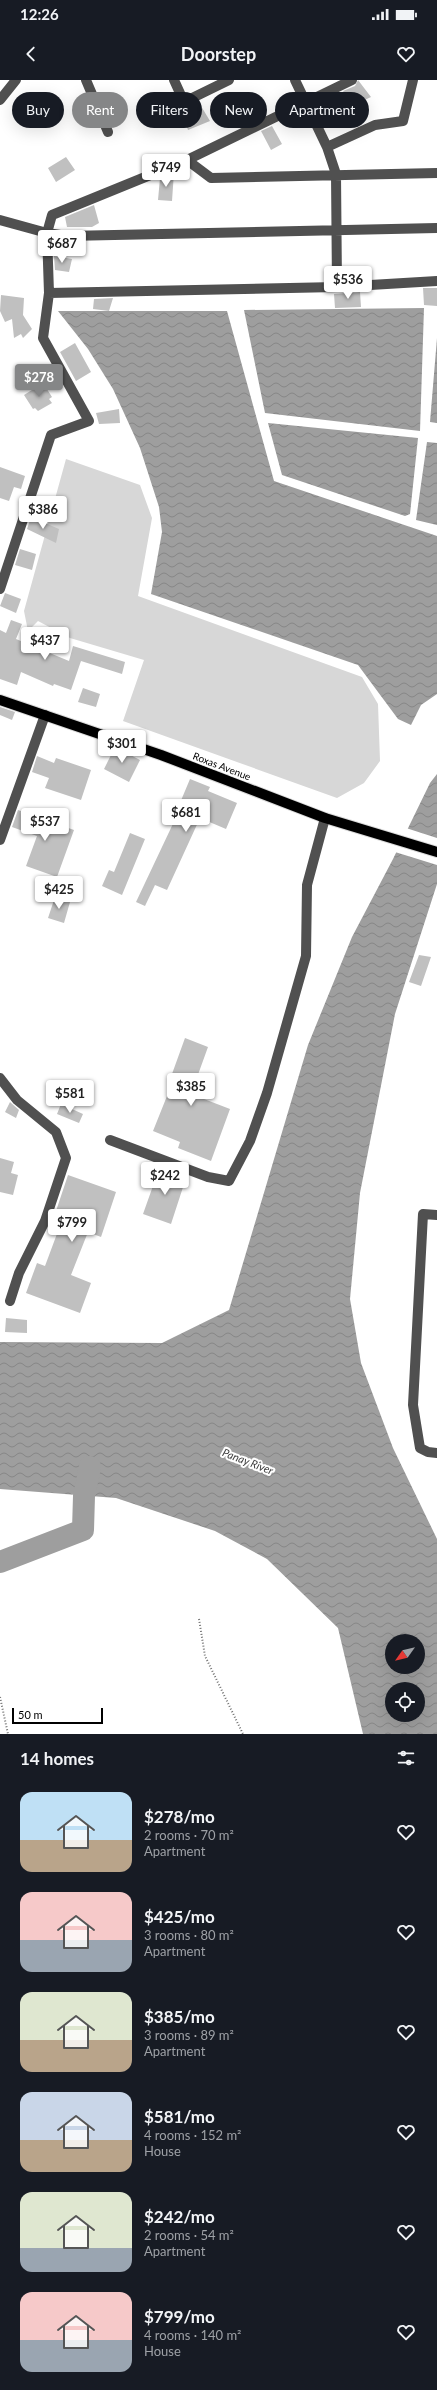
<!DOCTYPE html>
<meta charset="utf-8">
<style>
:root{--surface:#171b24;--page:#242831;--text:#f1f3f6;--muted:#9ea1a6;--accent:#858687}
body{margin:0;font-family:Lato,sans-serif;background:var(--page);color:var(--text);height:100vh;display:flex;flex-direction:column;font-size:15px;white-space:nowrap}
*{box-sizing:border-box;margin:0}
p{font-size:13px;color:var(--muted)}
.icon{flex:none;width:22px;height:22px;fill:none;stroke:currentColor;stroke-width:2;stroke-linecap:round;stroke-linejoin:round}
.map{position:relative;height:1654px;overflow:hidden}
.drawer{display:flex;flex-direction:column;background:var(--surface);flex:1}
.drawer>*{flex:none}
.guide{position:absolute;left:12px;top:12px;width:413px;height:36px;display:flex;gap:8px}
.needle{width:26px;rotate:236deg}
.controls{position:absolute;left:385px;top:1554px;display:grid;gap:8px}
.controls a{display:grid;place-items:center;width:40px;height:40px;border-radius:50%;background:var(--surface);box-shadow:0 4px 16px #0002;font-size:20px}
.scale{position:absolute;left:12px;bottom:10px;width:91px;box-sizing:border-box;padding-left:4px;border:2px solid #000;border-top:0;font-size:11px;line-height:14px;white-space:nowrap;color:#000;-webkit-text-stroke:3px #fff;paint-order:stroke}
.price{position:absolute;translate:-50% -34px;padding:0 9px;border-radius:4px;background:#fff;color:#222;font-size:13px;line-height:26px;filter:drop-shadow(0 1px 2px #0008)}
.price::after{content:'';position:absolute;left:50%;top:24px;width:12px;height:9px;margin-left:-6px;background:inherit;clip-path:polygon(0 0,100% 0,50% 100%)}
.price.selected{background:var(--accent);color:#fff}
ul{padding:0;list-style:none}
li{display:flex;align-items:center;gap:12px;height:100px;padding:0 20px}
li span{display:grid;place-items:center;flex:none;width:112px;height:80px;border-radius:12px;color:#555}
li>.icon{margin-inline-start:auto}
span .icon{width:48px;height:48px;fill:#fffc;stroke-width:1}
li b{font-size:17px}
h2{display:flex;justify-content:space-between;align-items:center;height:48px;padding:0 20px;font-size:17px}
.pill{padding:0 14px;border-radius:18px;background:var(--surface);box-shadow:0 4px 16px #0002;font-size:14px;line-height:36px}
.pill.selected{background:var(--accent);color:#fff}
.status{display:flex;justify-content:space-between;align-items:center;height:28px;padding:0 20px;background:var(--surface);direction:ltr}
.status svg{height:11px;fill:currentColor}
header{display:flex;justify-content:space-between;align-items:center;height:52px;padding:0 20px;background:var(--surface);font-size:18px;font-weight:700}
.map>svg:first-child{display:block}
.grass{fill:#d7d7d7}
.water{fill:url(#water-waves);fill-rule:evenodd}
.pier{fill:#fff}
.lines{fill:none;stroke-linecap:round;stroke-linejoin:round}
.river{stroke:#9e9e9e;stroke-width:22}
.building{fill:#c0c0c0}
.major-casing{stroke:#dbdbdb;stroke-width:12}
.path{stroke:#727272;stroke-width:2;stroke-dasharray:1 2;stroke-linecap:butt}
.minor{stroke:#505050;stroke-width:10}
.major{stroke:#000;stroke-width:10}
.labels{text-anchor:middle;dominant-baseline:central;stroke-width:4;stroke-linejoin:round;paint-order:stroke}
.street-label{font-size:10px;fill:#000;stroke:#fff}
.water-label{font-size:11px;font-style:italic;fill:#3f3f3f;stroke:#fff}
</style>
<div class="status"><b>12:26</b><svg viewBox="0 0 49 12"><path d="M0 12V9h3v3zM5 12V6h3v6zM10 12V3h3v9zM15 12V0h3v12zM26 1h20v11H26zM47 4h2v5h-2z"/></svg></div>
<header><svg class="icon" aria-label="back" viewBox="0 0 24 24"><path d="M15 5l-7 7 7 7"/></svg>Doorstep<svg class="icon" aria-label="heart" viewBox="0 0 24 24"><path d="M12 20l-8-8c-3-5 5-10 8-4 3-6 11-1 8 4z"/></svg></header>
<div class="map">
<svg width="437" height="1654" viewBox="0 0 437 1654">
<defs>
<pattern id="water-waves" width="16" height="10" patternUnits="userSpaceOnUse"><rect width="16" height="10" fill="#9e9e9e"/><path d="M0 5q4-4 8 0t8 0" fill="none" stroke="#868686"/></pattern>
</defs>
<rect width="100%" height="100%" fill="#fff"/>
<path class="grass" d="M66,379L140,405L152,438L138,516L362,597L378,624L380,681L364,703L337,718L123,641L144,580L70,558L38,541L28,551L24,531Z"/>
<path class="water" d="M424,228L420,351L265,333L244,230Z
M58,231H227L274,401L437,456V614L421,625L411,645L398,639L358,585L151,514L162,452L159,427L140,368L113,309L88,269Z
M437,258V343L430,342Z
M268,343L418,358L410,434L405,436L282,395Z
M427,362L437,363V445L416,440Z
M437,694V804L395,934L360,1113L350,1219L361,1283L393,1368L437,1459V1654H363L338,1548L267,1479L215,1451L116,1418L0,1409V1262L162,1263L229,1230L308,965L352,857L393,779L430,703ZM392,1561H418V1587H392ZM392,1609H418V1635H392Z"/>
<path class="pier" d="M406,748L437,758V785L395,772Z"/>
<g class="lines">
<path class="river" d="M0,1482L83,1450L84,1416L90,1387"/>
</g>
<path class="building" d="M358,0L371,17L352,26L343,11L355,6Z
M201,26L210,41L188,50L183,35Z
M272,46L282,64L271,70L261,51Z
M66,77L75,90L56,102L48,88Z
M174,92L172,121L158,120L160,98Z
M94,125L99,143L92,147H67L65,137Z
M54,176L72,179L69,192L55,190Z
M423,208H437V226L424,225Z
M360,212L361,227L335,228L334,214Z
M1,215L24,218L23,235L32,249L23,258L21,254L14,258L12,239L5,242L0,231Z
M113,218L109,231L93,229L94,219Z
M75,263L91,292L76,301L60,272Z
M43,303L52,317L49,319L52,323L38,331L35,328L33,329L24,315Z
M119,329L120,343L99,344L96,333Z
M0,387L25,396L21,409L14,407L9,421L0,418Z
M31,437L59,449L56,463L27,449Z
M20,469L36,474L32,490L15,485Z
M5,513L21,519L16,533L0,526Z
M11,540L22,544L16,559L69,581L73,566L125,582L122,594L81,581L71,610L54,604L53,606L21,592L17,605L0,599V550L6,553Z
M83,608L100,614L96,627L78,622Z
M0,627L15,632L12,640L0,635Z
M115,667L140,680L129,702L104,689Z
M37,676L54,683L56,678L91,690L81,720L45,708L49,698L32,692Z
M190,699L210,707L208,711L237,723L226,749L200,738L167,810L155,805L145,826L136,822L179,731L177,730Z
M18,730L74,750L57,797L26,786L37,756L12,747Z
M130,753L145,759L122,815L102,806L109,790L114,792Z
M55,817L70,822L64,843L48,838Z
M419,875L431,877L421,906L409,902Z
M185,958L208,967L191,1014L230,1029L211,1081L178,1068L180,1062L153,1051L171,1006L168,1005Z
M10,1022L19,1030L16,1038L5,1032Z
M61,1024L83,1034L79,1043L57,1034Z
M0,1078L14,1082L11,1093L18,1095L13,1115L0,1112Z
M159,1089L186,1098L171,1144L143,1134Z
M68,1095L116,1112L101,1157L88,1152L71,1195L91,1203L80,1233L26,1213L37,1183L45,1186L61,1143L53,1140Z
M6,1238L27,1240V1253L5,1252Z"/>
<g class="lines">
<defs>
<path id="major" d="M0,620L161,675L325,738L437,772"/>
</defs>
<use href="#major" class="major-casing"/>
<path class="path" d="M199,1539L205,1576L243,1654
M0,1617L8,1654"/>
<path class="minor" d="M86,0L108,52
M174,0L184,22L229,0
M295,0L327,67L336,94L337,207
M352,0L187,80L52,135L47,153L49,213L337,207L437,201
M0,20L16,0
M327,67L375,45L403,41L413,0
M187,80L211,98L437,93
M0,140L47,153L67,156L437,148
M0,509L51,355L89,341L43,258L49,213
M0,760L45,635
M0,998L17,1020L56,1052L66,1078L45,1141L19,1193L10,1221
M110,1060L208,1097L229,1101L250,1061L267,1013L306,876L307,805L325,738
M437,1135L423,1134L413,1325L420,1368L428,1372L437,1373"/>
<use href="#major" class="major"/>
</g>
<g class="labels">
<g class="street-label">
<text transform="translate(222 686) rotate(21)">Roxas Avenue</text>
</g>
<g class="water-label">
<text transform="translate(248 1381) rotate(21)">Panay River</text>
</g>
</g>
</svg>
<div class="controls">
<a><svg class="needle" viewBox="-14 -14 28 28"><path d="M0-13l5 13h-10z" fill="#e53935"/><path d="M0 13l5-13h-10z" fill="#9ea1a6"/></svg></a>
<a><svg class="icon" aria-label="locate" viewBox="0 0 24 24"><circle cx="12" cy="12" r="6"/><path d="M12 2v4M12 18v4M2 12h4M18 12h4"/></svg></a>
</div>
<div class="scale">50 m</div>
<b class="price" style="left:166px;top:108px">$749</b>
<b class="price" style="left:62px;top:184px">$687</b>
<b class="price" style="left:348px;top:220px">$536</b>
<b class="price selected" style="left:39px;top:318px">$278</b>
<b class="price" style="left:43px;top:450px">$386</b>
<b class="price" style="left:45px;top:581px">$437</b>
<b class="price" style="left:122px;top:684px">$301</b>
<b class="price" style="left:186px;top:753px">$681</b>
<b class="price" style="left:45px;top:762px">$537</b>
<b class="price" style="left:59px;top:830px">$425</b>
<b class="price" style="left:191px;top:1027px">$385</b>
<b class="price" style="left:70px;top:1034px">$581</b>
<b class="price" style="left:165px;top:1116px">$242</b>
<b class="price" style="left:72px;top:1163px">$799</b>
<div class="guide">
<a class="pill">Buy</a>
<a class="pill selected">Rent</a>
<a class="pill">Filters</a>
<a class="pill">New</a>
<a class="pill">Apartment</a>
</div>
</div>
<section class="drawer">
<h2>14 homes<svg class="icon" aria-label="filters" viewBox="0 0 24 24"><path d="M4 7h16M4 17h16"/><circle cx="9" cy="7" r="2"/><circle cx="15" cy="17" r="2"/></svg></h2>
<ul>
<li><span style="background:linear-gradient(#bfe0f5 60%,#b9a48a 0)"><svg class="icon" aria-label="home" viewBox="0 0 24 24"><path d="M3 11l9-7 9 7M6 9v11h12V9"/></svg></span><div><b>$278/mo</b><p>2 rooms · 70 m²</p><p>Apartment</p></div><svg class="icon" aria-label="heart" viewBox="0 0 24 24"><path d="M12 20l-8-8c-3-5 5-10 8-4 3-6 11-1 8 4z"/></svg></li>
<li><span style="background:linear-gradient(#f6c9c9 60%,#9aa5b1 0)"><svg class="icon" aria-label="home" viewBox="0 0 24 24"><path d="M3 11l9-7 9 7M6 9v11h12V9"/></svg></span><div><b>$425/mo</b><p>3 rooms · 80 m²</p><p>Apartment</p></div><svg class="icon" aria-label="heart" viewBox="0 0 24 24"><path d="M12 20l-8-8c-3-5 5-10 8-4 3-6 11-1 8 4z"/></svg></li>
<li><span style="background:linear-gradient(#dfe7d0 60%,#b9a48a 0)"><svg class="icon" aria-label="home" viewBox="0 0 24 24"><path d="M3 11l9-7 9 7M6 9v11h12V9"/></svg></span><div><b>$385/mo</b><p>3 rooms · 89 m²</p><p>Apartment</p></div><svg class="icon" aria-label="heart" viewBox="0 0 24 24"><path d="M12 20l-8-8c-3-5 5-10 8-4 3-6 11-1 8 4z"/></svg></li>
<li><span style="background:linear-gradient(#c9d6e8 60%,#b9a48a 0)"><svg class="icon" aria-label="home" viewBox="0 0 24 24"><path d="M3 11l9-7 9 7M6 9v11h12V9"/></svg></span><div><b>$581/mo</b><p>4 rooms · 152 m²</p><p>House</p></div><svg class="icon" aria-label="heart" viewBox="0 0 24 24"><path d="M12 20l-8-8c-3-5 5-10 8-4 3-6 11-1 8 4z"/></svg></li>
<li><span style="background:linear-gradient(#dfe7d0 70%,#9aa5b1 0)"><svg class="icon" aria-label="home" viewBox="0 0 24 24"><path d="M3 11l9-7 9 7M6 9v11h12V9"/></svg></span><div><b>$242/mo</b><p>2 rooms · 54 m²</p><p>Apartment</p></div><svg class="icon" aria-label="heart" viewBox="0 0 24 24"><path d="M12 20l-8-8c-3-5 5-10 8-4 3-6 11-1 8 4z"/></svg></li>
<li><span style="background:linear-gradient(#f6c9c9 60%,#9aa5b1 0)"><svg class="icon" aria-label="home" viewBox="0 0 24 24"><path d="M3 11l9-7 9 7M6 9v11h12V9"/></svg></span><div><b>$799/mo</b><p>4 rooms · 140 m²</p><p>House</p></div><svg class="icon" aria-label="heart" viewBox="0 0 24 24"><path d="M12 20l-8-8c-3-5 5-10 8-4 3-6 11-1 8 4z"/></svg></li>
</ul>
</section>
